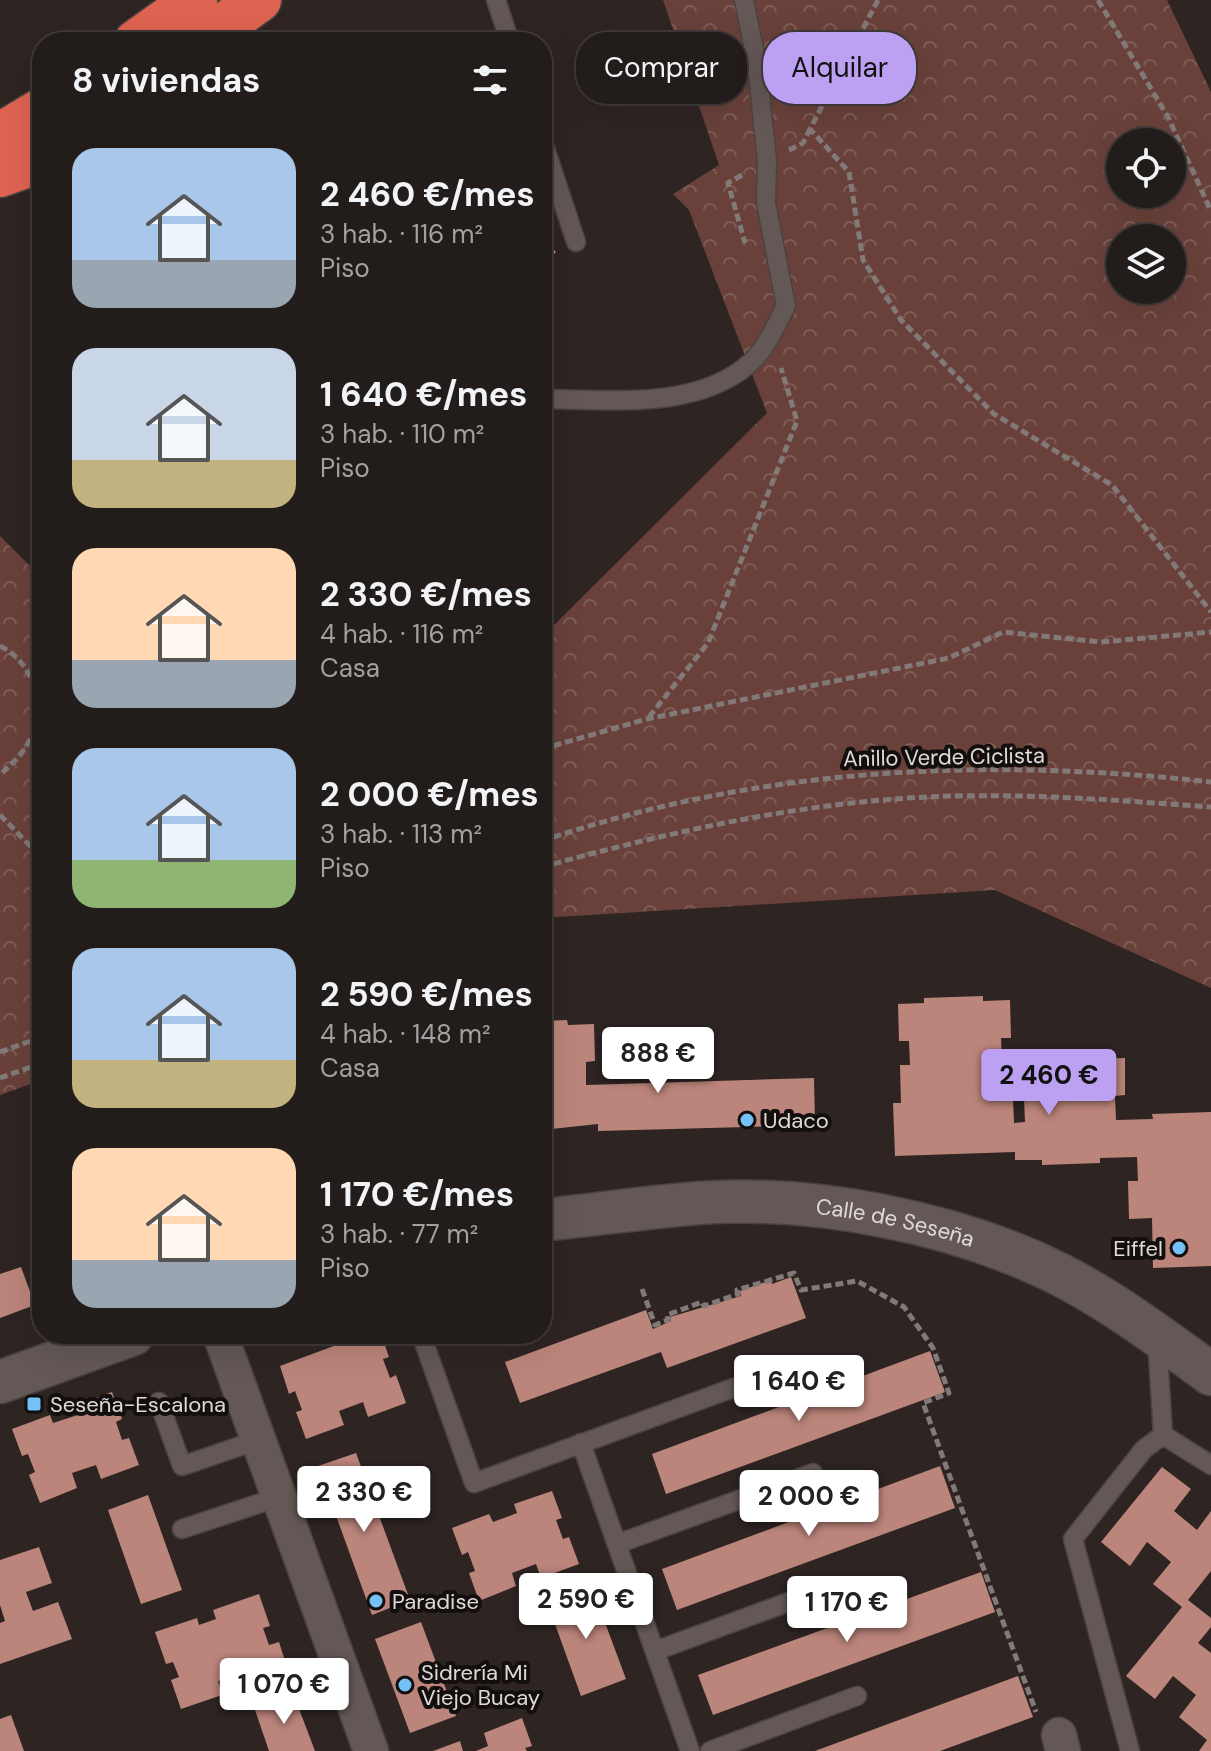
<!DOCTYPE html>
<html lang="es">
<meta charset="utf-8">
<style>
:root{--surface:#221c1a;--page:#2a2523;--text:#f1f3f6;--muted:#a2a1a2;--line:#3f3a39;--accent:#bca0f2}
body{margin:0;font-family:"DM Sans",sans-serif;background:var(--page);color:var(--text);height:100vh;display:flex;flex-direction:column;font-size:30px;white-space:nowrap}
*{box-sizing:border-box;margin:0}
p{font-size:26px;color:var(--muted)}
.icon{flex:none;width:44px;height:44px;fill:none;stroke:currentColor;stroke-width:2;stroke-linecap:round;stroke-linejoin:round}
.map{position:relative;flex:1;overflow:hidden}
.sheet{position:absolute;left:32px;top:32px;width:520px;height:1312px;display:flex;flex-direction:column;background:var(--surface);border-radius:32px;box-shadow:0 8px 32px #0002,0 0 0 2px var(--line)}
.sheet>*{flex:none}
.banner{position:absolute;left:576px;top:32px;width:514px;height:72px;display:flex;gap:16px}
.buttons{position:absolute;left:1106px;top:128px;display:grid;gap:16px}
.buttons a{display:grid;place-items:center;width:80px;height:80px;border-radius:50%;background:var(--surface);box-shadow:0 8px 32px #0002,0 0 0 2px var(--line);font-size:40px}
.price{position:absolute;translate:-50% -68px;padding:0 18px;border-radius:8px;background:#fff;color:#222;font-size:26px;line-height:52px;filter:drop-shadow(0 2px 4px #0008)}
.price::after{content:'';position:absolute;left:50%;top:48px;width:24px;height:18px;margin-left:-12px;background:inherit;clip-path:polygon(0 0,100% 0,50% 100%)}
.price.selected{background:var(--accent);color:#111}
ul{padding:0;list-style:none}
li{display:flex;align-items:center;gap:24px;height:200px;padding:0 40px}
li span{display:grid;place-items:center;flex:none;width:224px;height:160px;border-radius:24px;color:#555}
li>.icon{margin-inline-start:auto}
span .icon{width:96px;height:96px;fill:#fffc;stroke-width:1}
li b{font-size:34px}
h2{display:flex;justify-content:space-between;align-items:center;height:96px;padding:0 40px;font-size:34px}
.pill{padding:0 28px;border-radius:32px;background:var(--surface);box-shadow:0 8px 32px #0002,0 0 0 2px var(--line);font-size:28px;line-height:72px}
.pill.selected{background:var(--accent);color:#111}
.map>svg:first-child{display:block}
.forest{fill:url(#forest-crowns);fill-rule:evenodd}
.building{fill:#bc857b;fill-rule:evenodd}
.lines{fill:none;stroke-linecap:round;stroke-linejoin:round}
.service-casing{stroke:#4b4341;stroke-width:21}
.minor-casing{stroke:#4b4341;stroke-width:37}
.tertiary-casing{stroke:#4b4341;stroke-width:45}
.motorway-casing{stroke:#4b4341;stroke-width:47}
.path{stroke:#827a79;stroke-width:5;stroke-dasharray:8 4;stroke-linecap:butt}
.service{stroke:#635856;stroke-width:18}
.minor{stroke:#635856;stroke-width:34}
.tertiary{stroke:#635856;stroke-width:42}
.motorway{stroke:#de6351;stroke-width:44}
.poi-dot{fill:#73c1f6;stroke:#130f0e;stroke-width:3}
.labels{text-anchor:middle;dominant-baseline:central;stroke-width:8;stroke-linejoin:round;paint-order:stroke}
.street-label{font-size:22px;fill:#e0d9d8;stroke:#130f0e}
.poi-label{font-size:22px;fill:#e0d9d8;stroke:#130f0e;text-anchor:start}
</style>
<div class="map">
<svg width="1211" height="1751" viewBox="0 0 1211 1751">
<defs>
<pattern id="forest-crowns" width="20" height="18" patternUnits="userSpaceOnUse" patternTransform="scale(2)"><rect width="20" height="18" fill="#69413a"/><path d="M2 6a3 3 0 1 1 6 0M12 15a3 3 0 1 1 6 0" fill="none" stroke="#7e5c56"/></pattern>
</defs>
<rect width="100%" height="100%" fill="#2e2523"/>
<path class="forest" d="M663,0H1167L1211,92V988L995,890L542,918V637L767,413L689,210L673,194L719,165ZM1120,142H1172V194H1120ZM1120,238H1172V290H1120Z
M0,536L42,578V1080L0,1095Z"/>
<path class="building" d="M542,237L556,252L542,265Z
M983,996V1001L1010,1000L1011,1038H1001L1002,1062L1039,1060V1056L1097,1054V1059L1125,1058V1095L1115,1096L1116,1120L1153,1119L1152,1114L1211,1112V1266L1153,1268L1152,1218L1129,1219L1128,1181H1138L1137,1157L1100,1158V1163L1042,1165V1160H1015V1152L895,1156L893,1103H901L900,1065H910L909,1041H899L898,1004L924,1003V998ZM1013,1099H1024L1025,1122L1014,1123Z
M567,1020L568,1025L594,1024L595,1061L586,1062V1085L814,1078L815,1125L598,1131V1124L542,1130V1021Z
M21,1267L35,1305L0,1318V1274Z
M791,1277L806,1318L667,1368L661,1352L520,1403L505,1362L646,1310L653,1329L671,1321L670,1317L741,1296L740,1291L771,1280L772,1284Z
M366,1334H381L389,1357L383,1359L390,1378L396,1375L406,1403L368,1417L363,1402L339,1411L344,1425L306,1439L296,1412L302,1410L295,1391L289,1394L280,1366Z
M930,1351L945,1392L666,1494L652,1454Z
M112,1392L122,1419L116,1422L122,1440L129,1438L139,1465L101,1479L96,1465L72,1473L77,1488L40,1503L29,1475L35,1472L28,1454L22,1456L12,1429L50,1415L53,1423L78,1415L75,1406Z
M356,1453L410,1600L372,1615L318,1466Z
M940,1466L955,1508L677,1610L662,1569Z
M1162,1467L1191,1489L1174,1511L1197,1530L1211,1511V1571L1188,1600L1211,1618V1627L1198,1643L1211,1653V1751H1199L1207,1740L1179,1717L1196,1695L1173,1676L1155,1699L1126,1676L1182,1607L1153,1584L1171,1562L1147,1542L1130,1566L1101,1542Z
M552,1491L562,1518L556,1520L563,1539L569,1537L579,1564L541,1578L536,1564L512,1573L516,1586L479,1601L469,1573L475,1571L468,1552L462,1555L452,1528L489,1514L493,1522L517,1513L514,1504Z
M148,1495L182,1590L141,1604L108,1510Z
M39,1547L52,1583L26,1592L33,1611L58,1602L72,1639L0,1664V1623L5,1621L0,1605V1560Z
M981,1572L995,1612L713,1715L698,1675Z
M591,1585L626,1679L581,1696L547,1602Z
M259,1594L270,1626L263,1628L269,1645L279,1642L289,1673L246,1687L241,1674L218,1681L222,1695L181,1709L171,1680L179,1677L173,1662L166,1664L155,1632L197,1618L199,1625L216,1619L213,1610Z
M421,1622L456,1716L410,1733L375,1639Z
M1018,1676L1033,1717L940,1751H815Z
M293,1693L315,1751H269L254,1707Z
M11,1715L24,1751H0V1719Z
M522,1718L532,1746L525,1748L527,1751H476L488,1746L484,1733Z
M460,1741L463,1751H433Z"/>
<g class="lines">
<defs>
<path id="service" d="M496,0L510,42
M542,139L576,242
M542,399C609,399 696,411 750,363C766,349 776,325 786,306L766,203L767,161L757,65L744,0
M421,1334L474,1483L782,1370
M1157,1338L1163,1435
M159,1402L182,1466L258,1440
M581,1443L690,1751
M182,1529L279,1497
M617,1544L813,1473
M655,1651L824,1589
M710,1751L857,1696
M1130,1751L1073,1539L1144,1449L1163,1435L1211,1465"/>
<path id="minor" d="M220,1334L371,1751
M1059,1735L1063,1751"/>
<g id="tertiary">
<path id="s1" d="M542,1220C594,1215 647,1207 699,1203C815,1195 955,1222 1059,1274C1112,1301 1163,1339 1211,1374"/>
<path d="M0,1382L133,1334"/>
</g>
<path id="motorway" d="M136,42L195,0
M201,42L259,0
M0,135L42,110
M0,175L42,160"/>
</defs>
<use href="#service" class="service-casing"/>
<use href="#minor" class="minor-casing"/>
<use href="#tertiary" class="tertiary-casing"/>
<use href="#motorway" class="motorway-casing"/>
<path class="path" d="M878,0L810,129L849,172L863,260L901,320L994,414L1112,485L1211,612
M1098,0L1168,117L1211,211
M789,150L803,143L810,129
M742,175L728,183L745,243
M0,646C37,664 48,713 25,748C19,758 9,766 0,775
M649,717L708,643L797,421L781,368
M542,749L647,719L949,658L1003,632L1101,642L1211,632
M0,815L42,858
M542,841C759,767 984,757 1211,782
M542,867C676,830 816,799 955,796C1041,794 1126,801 1211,807
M0,1052L42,1037
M0,1078L42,1063
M642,1289L655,1325L668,1320L667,1315L702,1302L704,1306L738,1294L737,1290L794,1273L801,1290L857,1281L904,1307L933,1348L949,1393L923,1403L1036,1712"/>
<use href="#service" class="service"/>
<use href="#minor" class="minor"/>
<use href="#tertiary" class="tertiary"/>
<use href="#motorway" class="motorway"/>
</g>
<g class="poi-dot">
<circle cx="747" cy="1120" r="8"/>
<circle cx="1179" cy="1248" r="8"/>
<rect x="26" y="1396" width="16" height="16" rx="4"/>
<circle cx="376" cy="1601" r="8"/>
<circle cx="405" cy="1685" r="8"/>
</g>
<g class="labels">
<g class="street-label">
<text transform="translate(944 757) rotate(-1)">Anillo Verde Ciclista</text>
<text stroke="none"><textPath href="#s1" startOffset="356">Calle de Seseña</textPath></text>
</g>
<g class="poi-label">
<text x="763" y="1120">Udaco</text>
<text x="1163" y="1248" text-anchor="end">Eiffel</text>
<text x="50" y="1404">Seseña-Escalona</text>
<text x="392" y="1601">Paradise</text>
<text x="421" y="1672">Sidrería Mi<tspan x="421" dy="25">Viejo Bucay</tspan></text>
</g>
</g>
</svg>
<div class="buttons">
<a><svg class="icon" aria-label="locate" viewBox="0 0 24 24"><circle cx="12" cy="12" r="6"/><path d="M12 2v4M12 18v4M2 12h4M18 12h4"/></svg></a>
<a><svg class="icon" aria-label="layers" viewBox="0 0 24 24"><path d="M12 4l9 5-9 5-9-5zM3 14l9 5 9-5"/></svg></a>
</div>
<b class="price" style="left:658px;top:1095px">888 €</b>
<b class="price selected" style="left:1049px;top:1117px">2 460 €</b>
<b class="price" style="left:799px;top:1423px">1 640 €</b>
<b class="price" style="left:364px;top:1534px">2 330 €</b>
<b class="price" style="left:809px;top:1538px">2 000 €</b>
<b class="price" style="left:586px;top:1641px">2 590 €</b>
<b class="price" style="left:847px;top:1644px">1 170 €</b>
<b class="price" style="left:284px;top:1726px">1 070 €</b>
<div class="banner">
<a class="pill">Comprar</a>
<a class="pill selected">Alquilar</a>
</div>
<section class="sheet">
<h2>8 viviendas<svg class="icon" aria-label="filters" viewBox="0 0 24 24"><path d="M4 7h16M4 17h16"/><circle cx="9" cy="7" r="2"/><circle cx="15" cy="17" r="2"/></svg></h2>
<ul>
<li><span style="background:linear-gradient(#a9c7e8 70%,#9aa5b1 0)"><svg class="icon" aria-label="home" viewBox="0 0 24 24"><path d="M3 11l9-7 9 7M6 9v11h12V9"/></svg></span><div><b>2 460 €/mes</b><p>3 hab. · 116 m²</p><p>Piso</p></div></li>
<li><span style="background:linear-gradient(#c9d6e8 70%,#c2b280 0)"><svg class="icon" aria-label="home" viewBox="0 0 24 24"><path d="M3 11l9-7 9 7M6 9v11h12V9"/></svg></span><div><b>1 640 €/mes</b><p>3 hab. · 110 m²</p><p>Piso</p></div></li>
<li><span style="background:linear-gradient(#ffd9b3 70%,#9aa5b1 0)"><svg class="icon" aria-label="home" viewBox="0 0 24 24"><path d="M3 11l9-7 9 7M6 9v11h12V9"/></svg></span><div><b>2 330 €/mes</b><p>4 hab. · 116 m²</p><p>Casa</p></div></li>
<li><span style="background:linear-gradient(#a9c7e8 70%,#8fb573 0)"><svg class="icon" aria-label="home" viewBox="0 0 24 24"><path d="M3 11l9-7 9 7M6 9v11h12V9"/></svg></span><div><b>2 000 €/mes</b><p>3 hab. · 113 m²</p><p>Piso</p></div></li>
<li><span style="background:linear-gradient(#a9c7e8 70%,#c2b280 0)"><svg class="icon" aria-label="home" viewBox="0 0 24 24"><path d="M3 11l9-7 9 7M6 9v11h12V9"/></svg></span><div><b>2 590 €/mes</b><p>4 hab. · 148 m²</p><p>Casa</p></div></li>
<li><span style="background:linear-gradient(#ffd9b3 70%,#9aa5b1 0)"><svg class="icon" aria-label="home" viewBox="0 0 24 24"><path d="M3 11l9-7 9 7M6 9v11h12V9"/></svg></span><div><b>1 170 €/mes</b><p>3 hab. · 77 m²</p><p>Piso</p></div></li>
</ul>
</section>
</div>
